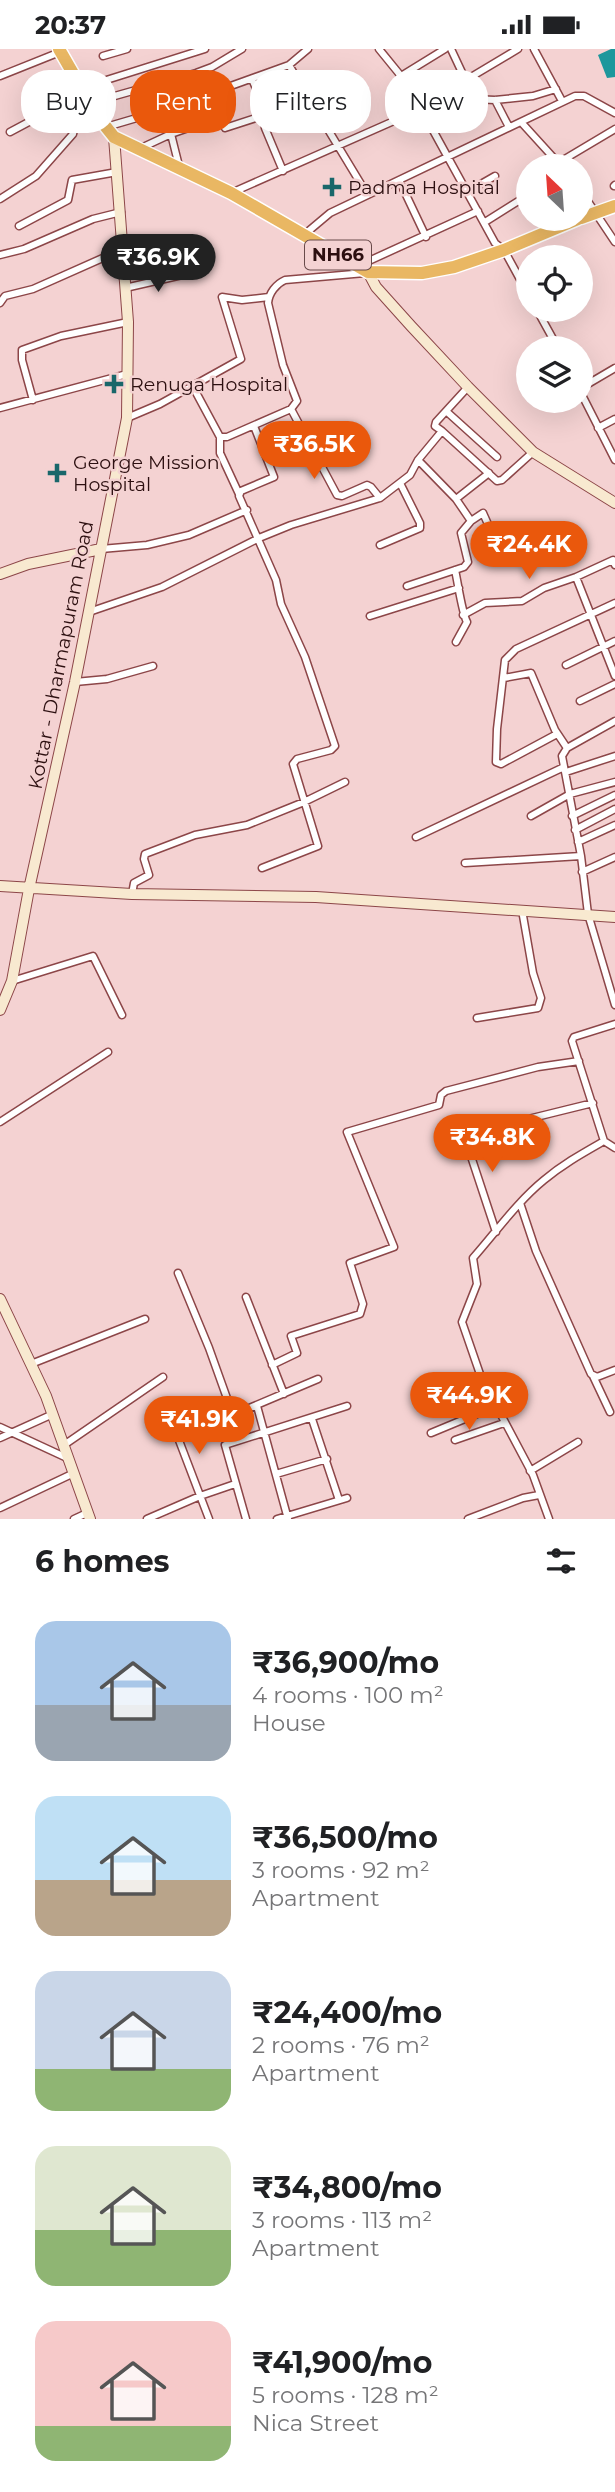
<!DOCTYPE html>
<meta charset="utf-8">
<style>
:root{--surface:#fff;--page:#f2f2f2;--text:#202124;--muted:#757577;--accent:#ea580c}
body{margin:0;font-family:Montserrat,sans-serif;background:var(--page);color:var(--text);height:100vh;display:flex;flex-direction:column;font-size:26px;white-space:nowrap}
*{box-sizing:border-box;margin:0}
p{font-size:23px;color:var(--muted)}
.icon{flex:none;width:38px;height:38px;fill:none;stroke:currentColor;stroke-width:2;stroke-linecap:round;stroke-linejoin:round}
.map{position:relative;height:1470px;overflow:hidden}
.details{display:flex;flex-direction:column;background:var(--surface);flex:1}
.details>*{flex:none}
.banner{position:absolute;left:21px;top:21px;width:574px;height:63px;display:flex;gap:14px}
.needle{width:46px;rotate:335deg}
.fabs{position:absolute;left:516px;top:105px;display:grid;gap:14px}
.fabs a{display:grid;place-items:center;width:77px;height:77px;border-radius:50%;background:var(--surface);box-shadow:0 7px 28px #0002;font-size:35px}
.price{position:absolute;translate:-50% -60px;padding:0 16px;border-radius:24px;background:var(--accent);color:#fff;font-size:23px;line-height:46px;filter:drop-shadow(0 2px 4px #0008)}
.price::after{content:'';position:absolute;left:50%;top:42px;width:21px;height:16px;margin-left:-10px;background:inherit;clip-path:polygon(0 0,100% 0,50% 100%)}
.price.selected{background:#222;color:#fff}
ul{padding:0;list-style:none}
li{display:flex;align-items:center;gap:21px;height:175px;padding:0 35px}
li span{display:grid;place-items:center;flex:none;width:196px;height:140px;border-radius:21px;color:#555}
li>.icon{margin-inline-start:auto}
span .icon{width:84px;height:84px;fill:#fffc;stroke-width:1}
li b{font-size:30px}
h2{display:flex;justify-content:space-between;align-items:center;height:84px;padding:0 35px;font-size:30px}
.pill{padding:0 24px;border-radius:28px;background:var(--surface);box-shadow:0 7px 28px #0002;font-size:24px;line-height:63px}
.pill.selected{background:var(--accent);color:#fff}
.status{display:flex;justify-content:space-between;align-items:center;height:49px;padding:0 35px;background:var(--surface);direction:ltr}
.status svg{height:19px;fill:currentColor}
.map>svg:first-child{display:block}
.water{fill:#1d979c}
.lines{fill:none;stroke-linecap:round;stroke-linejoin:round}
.street-casing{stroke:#8c4648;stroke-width:9}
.secondary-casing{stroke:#8c4648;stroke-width:12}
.highway-casing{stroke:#fff;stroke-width:15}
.street{stroke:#fff;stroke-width:6}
.secondary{stroke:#f8e9d0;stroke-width:10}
.highway{stroke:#e9b763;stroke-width:12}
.poi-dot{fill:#19676a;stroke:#f4d2d2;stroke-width:2.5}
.labels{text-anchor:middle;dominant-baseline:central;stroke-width:5;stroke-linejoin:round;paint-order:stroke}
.shield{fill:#f4d2d2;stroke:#684a4a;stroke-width:2}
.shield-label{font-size:18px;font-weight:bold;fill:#2c0f10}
.poi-label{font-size:19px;fill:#2c0f10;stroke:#f4d2d2;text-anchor:start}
.street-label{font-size:19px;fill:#2c0f10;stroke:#f4d2d2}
</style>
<div class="status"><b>20:37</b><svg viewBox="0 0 49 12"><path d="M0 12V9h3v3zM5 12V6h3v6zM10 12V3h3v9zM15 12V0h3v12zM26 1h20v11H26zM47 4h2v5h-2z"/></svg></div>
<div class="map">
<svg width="615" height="1470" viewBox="0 0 615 1470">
<rect width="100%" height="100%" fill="#f4d2d2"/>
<path class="water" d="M611,0H615V28L607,29L598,6Z"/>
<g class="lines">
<defs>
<path id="street" d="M308,0L289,16L367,145
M379,0L401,27L418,54L495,194L504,201L528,245
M451,0L466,32
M534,0L562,52
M103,7L127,0
M0,27L60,3
M401,27L445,0
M252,30L261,51L265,79L283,122
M81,39L205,0
M448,45L471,28L518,0
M495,51L509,78
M90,54L196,24L212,18L242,0
M418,54L448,45L472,50L495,51L533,47L556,40
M521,73L561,117
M106,78L164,61L289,16
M10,83L83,44
M141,99L171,85
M558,114L615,80
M179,117L171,85L220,68L225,79L265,66
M399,131L426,188
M614,137L615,136
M581,142L615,193
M467,143L495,127
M231,144L421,60
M0,150L36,127L73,85L82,45
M485,173L528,146
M19,177L68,151L72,131L117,123
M305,185L330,164L575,47H584L615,64
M0,206L24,200L93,170L121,163
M360,216L478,162
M125,239L182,226
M0,254L5,247L33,240L123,200
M537,261L558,299
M192,336L220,388H227L291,360L297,352L283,316L268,254C269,244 276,235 285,231L365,224
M581,339L615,319
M581,344L615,411
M33,351L22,311V301L61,287L128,273
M0,359L127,325
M291,360L337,446L342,447L367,436L371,438L380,449
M446,362L497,408
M127,369L160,355L241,310L222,248L242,251L269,248
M254,377L274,428L241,442L239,447L276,531L281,555L305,608L335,697L331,701L297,710L293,715L318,797L262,819
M598,379L615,370
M442,382L497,432L502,431L533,403
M220,388V404L239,445
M456,450L489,424
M471,472L483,464L499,500
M380,496L420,479V474L400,434
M101,500L147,496L189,486L247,461
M455,521C458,534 462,564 467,573L456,593
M576,528L615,627
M407,537L464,518L468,513L461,484L471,472L456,450L418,411
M89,563L162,538L259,489L291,476L380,449L410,426L418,411L442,382L435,377L436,373L468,338
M463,566L485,554L522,552L544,539L576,528L613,511L615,516
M370,567L459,539
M566,616L615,592
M504,629L531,624L555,681L567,699
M75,633L107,630L153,617
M580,652L615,635
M615,672L567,699L562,707L581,807L588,865L615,956
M557,685L501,715L496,713L497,680L505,611L516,600L615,554
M566,723L615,707
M531,767L570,745L615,733
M572,767L615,746
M575,781L615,760
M416,788L564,718
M578,793L615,776
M465,814L581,807
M582,823L615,808
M132,845L134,834L149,826L144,810L145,805L195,786L247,776L304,753L345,733
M12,932L93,907L122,966
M477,969L538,959L541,949L533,924L522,861
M0,1073L108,1003
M461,1077L496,1183
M493,1084L520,1072L593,1054
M604,1092L615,1099
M520,1154L536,1202L591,1325L597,1328L615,1321
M178,1224L209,1299L233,1366L318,1330
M246,1248L284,1345
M31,1315L145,1270
M272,1316L297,1304L291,1287L360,1265L363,1255L350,1214L394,1198L347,1083L439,1056L441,1046L446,1042L538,1018L579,1012
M593,1327L610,1363
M163,1357L172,1373L209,1470
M257,1357L288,1470
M312,1370L339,1451
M0,1378L67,1409
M431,1384L496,1357
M0,1389L53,1365
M455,1391L504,1374
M64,1396L163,1328
M530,1422L578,1393
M276,1425L327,1410
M0,1459L74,1424
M74,1470L87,1464
M147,1470L200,1447L235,1435
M246,1470L225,1396L347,1357
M277,1470L347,1449
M468,1470L523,1449L539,1446
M549,1470L533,1426L481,1328L462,1273L477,1235L473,1209C496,1183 517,1153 544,1131C563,1115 583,1104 604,1092L572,992L574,988L615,975"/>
<path id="secondary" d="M368,223L376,238L411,277L468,338L533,403L615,454
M0,525L28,515L101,500
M0,837L132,845L316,848L615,868
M0,961L12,932L29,840L75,633L127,369L128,273L114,88
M0,1250L46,1347L90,1470"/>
<path id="highway" d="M59,0L98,68L114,88L231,144L368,223L422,224L454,218L504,201L578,170
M581,169L615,157"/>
</defs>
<use href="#street" class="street-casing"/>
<use href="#secondary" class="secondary-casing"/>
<use href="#highway" class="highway-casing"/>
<use href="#street" class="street"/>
<use href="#secondary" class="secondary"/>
<use href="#highway" class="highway"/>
</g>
<g class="poi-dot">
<path d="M328.5 127.5h7v7h7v7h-7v7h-7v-7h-7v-7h7z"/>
<path d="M110.5 324.5h7v7h7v7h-7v7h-7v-7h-7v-7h7z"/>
<path d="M53.5 413.5h7v7h7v7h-7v7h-7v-7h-7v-7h7z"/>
</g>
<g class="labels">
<rect class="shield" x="305" y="191.5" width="66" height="29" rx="5"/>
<g class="shield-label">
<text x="338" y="206">NH66</text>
</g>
<g class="poi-label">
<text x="348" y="138">Padma Hospital</text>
<text x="130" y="335">Renuga Hospital</text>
<text x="73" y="413">George Mission<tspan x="73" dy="22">Hospital</tspan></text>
</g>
<g class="street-label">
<text transform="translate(61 606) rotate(-79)">Kottar - Dharmapuram Road</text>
</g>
</g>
</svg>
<div class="fabs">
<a><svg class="needle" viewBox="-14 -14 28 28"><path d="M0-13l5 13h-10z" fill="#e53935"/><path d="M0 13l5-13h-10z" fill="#757577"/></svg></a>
<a><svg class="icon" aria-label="locate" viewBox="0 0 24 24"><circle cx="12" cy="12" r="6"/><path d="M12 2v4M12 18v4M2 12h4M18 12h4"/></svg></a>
<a><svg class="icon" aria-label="layers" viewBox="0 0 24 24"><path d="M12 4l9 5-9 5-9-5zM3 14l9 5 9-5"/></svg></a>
</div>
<b class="price selected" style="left:158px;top:245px">₹36.9K</b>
<b class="price" style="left:314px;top:432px">₹36.5K</b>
<b class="price" style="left:529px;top:532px">₹24.4K</b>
<b class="price" style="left:492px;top:1125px">₹34.8K</b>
<b class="price" style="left:469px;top:1383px">₹44.9K</b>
<b class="price" style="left:199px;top:1407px">₹41.9K</b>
<div class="banner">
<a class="pill">Buy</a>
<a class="pill selected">Rent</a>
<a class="pill">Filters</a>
<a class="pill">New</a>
</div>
</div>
<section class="details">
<h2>6 homes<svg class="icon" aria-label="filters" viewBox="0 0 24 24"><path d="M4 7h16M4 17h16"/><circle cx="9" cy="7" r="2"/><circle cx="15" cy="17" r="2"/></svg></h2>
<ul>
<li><span style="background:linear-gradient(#a9c7e8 60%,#9aa5b1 0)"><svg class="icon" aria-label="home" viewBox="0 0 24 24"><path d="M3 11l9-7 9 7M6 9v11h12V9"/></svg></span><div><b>₹36,900/mo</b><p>4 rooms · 100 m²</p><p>House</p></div></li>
<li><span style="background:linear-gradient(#bfe0f5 60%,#b9a48a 0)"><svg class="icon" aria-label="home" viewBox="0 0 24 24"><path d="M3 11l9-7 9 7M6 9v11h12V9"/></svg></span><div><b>₹36,500/mo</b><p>3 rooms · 92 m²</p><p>Apartment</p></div></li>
<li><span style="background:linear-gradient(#c9d6e8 70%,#8fb573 0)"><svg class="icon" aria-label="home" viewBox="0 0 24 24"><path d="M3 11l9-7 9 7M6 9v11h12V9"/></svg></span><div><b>₹24,400/mo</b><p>2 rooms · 76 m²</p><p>Apartment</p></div></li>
<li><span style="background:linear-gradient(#dfe7d0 60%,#8fb573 0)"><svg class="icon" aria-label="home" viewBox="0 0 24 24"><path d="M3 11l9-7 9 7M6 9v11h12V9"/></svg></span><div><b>₹34,800/mo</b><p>3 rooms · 113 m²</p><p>Apartment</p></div></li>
<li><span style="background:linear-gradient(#f6c9c9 75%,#8fb573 0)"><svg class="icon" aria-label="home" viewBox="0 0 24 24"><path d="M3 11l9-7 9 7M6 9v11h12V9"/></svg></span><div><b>₹41,900/mo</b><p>5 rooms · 128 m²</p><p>Nica Street</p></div></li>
</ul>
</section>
